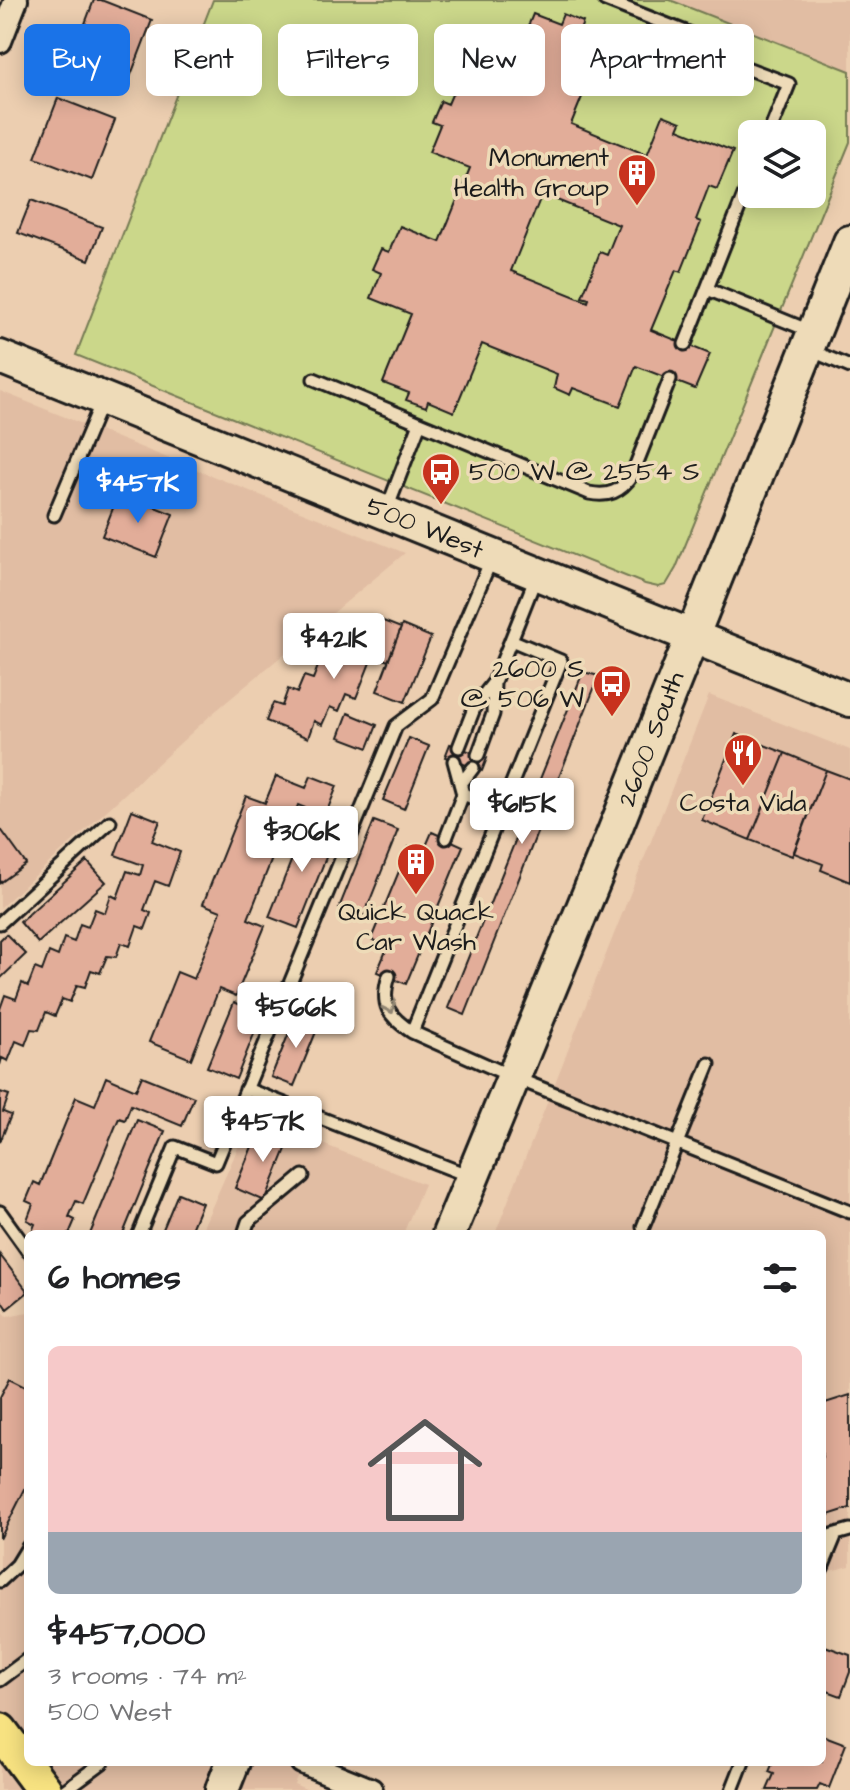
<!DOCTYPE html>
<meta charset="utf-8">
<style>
:root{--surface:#fff;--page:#f2f2f2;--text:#202124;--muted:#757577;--line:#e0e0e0;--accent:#1a73e8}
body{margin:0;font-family:"Architects Daughter",sans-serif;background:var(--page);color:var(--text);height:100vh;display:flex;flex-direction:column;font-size:30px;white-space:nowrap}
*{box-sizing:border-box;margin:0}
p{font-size:26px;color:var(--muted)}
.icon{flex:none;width:44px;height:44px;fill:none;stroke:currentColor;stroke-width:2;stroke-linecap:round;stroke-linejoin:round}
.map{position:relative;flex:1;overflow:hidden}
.drawer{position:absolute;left:24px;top:1230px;width:802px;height:536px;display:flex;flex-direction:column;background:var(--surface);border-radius:12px;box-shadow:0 4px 20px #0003}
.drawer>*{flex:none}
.guide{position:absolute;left:24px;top:24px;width:802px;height:72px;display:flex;gap:16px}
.controls{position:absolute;left:738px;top:120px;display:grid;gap:16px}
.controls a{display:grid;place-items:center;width:88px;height:88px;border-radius:12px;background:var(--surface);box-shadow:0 4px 20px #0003;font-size:40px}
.price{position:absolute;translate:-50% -68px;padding:0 18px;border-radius:8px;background:#fff;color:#222;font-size:26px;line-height:52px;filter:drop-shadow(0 2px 4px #0008)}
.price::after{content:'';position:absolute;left:50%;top:48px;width:24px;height:18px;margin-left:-12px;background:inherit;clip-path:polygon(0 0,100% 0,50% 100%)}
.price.selected{background:var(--accent);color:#fff}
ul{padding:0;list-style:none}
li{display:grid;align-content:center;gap:16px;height:424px;padding:0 24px}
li+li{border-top:2px solid var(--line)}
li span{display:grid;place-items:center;height:248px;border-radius:12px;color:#555}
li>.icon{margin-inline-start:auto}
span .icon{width:144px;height:144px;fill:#fffc;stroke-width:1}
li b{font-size:34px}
h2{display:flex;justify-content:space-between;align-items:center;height:96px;padding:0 24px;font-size:34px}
.chip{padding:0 28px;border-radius:12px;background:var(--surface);box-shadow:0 4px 20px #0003;font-size:28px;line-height:72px}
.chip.selected{background:var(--accent);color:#fff}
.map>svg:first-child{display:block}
.built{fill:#e1bda3}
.green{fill:#cbd78a;stroke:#747a53;stroke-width:2;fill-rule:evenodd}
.building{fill:#e2ad99;stroke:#1c1c1c;stroke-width:2;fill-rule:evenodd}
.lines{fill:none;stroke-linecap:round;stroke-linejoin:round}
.lane-casing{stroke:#1c1c1c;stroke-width:17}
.street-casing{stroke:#1c1c1c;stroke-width:28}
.secondary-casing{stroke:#1c1c1c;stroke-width:38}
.primary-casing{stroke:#1c1c1c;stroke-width:40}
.lane{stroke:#eedbb8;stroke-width:11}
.street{stroke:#eedbb8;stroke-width:22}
.secondary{stroke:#eedbb8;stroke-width:32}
.primary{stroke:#f7e281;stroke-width:34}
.oneway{stroke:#908572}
.labels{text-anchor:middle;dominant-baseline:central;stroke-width:7;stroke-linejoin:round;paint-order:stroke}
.poi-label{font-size:26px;fill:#1c1c1c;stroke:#eedbb8;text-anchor:end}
.street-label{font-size:26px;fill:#1c1c1c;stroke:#eedbb8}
</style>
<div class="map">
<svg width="850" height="1790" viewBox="0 0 850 1790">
<rect width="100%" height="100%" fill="#ecceb0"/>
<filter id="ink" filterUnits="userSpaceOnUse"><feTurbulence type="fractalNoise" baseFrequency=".0125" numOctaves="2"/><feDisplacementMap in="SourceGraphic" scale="16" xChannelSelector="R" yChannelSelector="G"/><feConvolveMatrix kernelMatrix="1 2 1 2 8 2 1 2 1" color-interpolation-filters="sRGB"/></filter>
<g filter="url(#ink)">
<path class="built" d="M670,0H850V71Z
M0,391L405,553L212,714L0,908Z
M709,695L850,750V1566L822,1573V1234H495Z
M252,1116L424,1184L403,1234H200Z
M0,1308L7,1316L28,1312V1762H303L294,1784L308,1790H0Z"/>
<path class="green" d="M213,0H670L850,71V142L676,568L666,585L658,587L645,584L76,355ZM752,134H812V194H752Z"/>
<path class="building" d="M94,0H101L152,20L129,80L72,58Z
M533,14L559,24L563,14L583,22L579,33L604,43L571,124L647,155L663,115L681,122L678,129L733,151L717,189L709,186L696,220L701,222L681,272L676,270L651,330L710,354L695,389L636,366L620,406L573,388L570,395L554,388L557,374L482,344L454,412L428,401L426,407L406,400L409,393L383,383L411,314L371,298L381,273L372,269L381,249L389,252L400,226L440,242L470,168L429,152L440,125L432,122L441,101L448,104L459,78L500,95ZM542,194L619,225L607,255L600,252L582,297L589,299L588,302L511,271Z
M58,98L115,120L92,180L35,158Z
M31,200L102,227L89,260L18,233Z
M119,493L173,514L156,557L102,536Z
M373,617L401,628L388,661L373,655L356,698L346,694L339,711L330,707L322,725L314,721L308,738L266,721L273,703L282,706L288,689L297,693L304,676L313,679L320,661L333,666L344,640L361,647Z
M402,625L431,637L405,702L377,691Z
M583,672L599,676L465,1015L448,1008Z
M348,713L377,725L368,748L339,737Z
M736,734L785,753L750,840L702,820Z
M409,738L429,746L404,809L383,800Z
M450,744L487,758L482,771L445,757Z
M785,753L826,770L792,856L750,840Z
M826,770L850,779V882L821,870L823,864L794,853Z
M276,776L306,788L311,776L337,786L325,816L298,805L293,818L289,816L248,919L265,926L236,996L219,989L191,1059L149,1042L177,972L194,979L221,911L203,904L246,796L265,803Z
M132,810L160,821L152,841L180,852L168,886L155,881L144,910L151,913L145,929L137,926L130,946L121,943L116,957L107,956L100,973L91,970L85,987L77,985L70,1002L62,999L55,1016L46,1012L39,1030L31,1029L25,1045L16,1041L8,1061L2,1058L0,1065V1009L5,995L16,999L22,983L28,986L35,968L42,971L49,952L58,956L64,938L74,942L80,924L88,927L95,909L105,913L111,895L117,898L127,871L140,875L143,865L115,855Z
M307,821L336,832L298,928L269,917Z
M374,821L398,830L363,918L339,908Z
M0,828L26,864L0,883Z
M432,832L463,846L406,984L377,972L388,946L371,939L409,847L423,853Z
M87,861L106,882L38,943L20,922Z
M6,934L26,954L0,979V940Z
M234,1002L262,1014L236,1079L207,1067Z
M297,1013L320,1022L294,1086L271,1077Z
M142,1076L194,1097L182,1126L131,1105L125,1120L119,1118L83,1204L76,1201L69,1217L75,1220L69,1234H31L35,1224L27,1220L33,1204L26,1201L34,1182L40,1185L76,1097L95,1105L106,1077L136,1090Z
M0,1092L9,1095L3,1112L11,1115L0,1142Z
M137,1120L165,1131L123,1234H90Z
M260,1127L290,1139L265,1201L235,1188Z
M178,1193L202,1203L189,1234H161Z
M0,1255L28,1292L7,1309L0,1299Z
M10,1378L28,1387V1483L0,1539V1397Z
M850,1395V1508L822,1517V1404Z
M822,1645L850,1655V1672L841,1696L822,1689Z
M822,1735L846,1744L829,1788L820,1784L817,1790H767L774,1774L769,1772L773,1762H822Z"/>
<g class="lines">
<defs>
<path id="lane" d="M605,0L696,36L736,64L789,84L769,134
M707,289L810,331
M685,344L752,175
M810,350L850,367
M314,379L589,493C608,497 621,492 632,475L670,379
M387,509L420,423
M54,515L103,399
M536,577L511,640L561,661L412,1032L513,1077L850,1212
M459,747L475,706L494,682L511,640
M478,755L493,714L494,683
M461,784L473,768
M463,794L502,809
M446,838L463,794L454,761
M0,923L110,822
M389,976C380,1005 388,1016 412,1032
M246,1089L472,1177
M0,1212L28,1251
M643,1227L709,1064
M139,1234L175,1147L216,1163L396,726L432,699L491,560
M244,1234L248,1222L303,1176
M822,1538L850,1530
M822,1568L836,1534
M0,1581L17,1565L28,1547
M0,1680L28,1659
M65,1790L103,1762
M732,1790L743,1762"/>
<path id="street" d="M0,41L16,0
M302,1762L371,1790"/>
<path id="secondary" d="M0,357L850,700
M449,1234L610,842L850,242
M222,1790L233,1762"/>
<path id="primary" d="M0,1731L44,1790"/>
</defs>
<use href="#lane" class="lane-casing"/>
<use href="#street" class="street-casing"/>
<use href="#secondary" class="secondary-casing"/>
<use href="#primary" class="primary-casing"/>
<use href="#lane" class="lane"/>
<use href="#street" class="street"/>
<use href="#secondary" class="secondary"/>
<use href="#primary" class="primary"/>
</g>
<defs><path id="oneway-chevron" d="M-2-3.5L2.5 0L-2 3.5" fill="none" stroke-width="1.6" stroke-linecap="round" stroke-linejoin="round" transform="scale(2)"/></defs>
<use class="oneway" href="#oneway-chevron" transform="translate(390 1008) rotate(64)"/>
</g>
<defs>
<symbol id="building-pin" viewBox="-11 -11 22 30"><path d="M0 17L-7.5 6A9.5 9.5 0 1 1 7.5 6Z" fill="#c8321e" stroke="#eedbb8"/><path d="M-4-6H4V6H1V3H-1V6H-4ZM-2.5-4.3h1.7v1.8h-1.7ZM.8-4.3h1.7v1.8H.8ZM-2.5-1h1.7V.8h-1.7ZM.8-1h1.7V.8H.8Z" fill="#fff"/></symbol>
<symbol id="bus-pin" viewBox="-11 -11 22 30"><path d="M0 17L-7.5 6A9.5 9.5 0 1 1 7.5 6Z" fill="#c8321e" stroke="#eedbb8"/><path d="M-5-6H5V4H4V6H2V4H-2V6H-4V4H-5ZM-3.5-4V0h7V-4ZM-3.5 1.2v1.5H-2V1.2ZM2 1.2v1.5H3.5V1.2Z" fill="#fff"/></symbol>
<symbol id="restaurant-pin" viewBox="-11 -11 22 30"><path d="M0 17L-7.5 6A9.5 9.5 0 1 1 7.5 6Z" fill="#c8321e" stroke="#eedbb8"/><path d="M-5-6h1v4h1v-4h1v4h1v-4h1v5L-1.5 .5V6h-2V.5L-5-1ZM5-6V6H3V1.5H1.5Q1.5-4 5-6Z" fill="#fff"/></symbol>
</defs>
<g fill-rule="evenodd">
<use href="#building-pin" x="615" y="151" width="44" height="60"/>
<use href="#bus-pin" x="419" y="450" width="44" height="60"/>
<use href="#bus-pin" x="590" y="662" width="44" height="60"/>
<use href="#restaurant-pin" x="721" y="731" width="44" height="60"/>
<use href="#building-pin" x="394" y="840" width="44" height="60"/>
</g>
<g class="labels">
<g class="poi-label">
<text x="609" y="158">Monument<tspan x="609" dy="30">Health Group</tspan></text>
<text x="469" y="472" text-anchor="start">500 W @ 2554 S</text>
<text x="584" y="669">2600 S<tspan x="584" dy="30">@ 506 W</tspan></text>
<text x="743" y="803" text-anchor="middle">Costa Vida</text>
<text x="416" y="912" text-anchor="middle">Quick Quack<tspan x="416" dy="30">Car Wash</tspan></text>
</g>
<g class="street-label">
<text transform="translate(425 528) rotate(22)">500 West</text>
<text transform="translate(651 739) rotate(-69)">2600 South</text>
</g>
</g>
</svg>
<div class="controls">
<a><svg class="icon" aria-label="layers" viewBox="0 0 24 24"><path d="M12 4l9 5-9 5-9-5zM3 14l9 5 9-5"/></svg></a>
</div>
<b class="price selected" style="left:138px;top:525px">$457K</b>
<b class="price" style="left:334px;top:681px">$421K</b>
<b class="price" style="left:522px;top:846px">$615K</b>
<b class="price" style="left:302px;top:874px">$306K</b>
<b class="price" style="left:296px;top:1050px">$566K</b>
<b class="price" style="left:263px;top:1164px">$457K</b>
<div class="guide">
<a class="chip selected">Buy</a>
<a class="chip">Rent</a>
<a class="chip">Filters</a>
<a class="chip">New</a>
<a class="chip">Apartment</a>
</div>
<section class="drawer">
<h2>6 homes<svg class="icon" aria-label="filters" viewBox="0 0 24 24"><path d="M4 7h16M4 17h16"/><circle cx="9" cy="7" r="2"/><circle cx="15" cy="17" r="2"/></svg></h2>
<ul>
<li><span style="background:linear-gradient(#f6c9c9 75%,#9aa5b1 0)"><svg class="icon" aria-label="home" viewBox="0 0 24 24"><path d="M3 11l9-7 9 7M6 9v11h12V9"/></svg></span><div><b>$457,000</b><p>3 rooms · 74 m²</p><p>500 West</p></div></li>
</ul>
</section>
</div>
